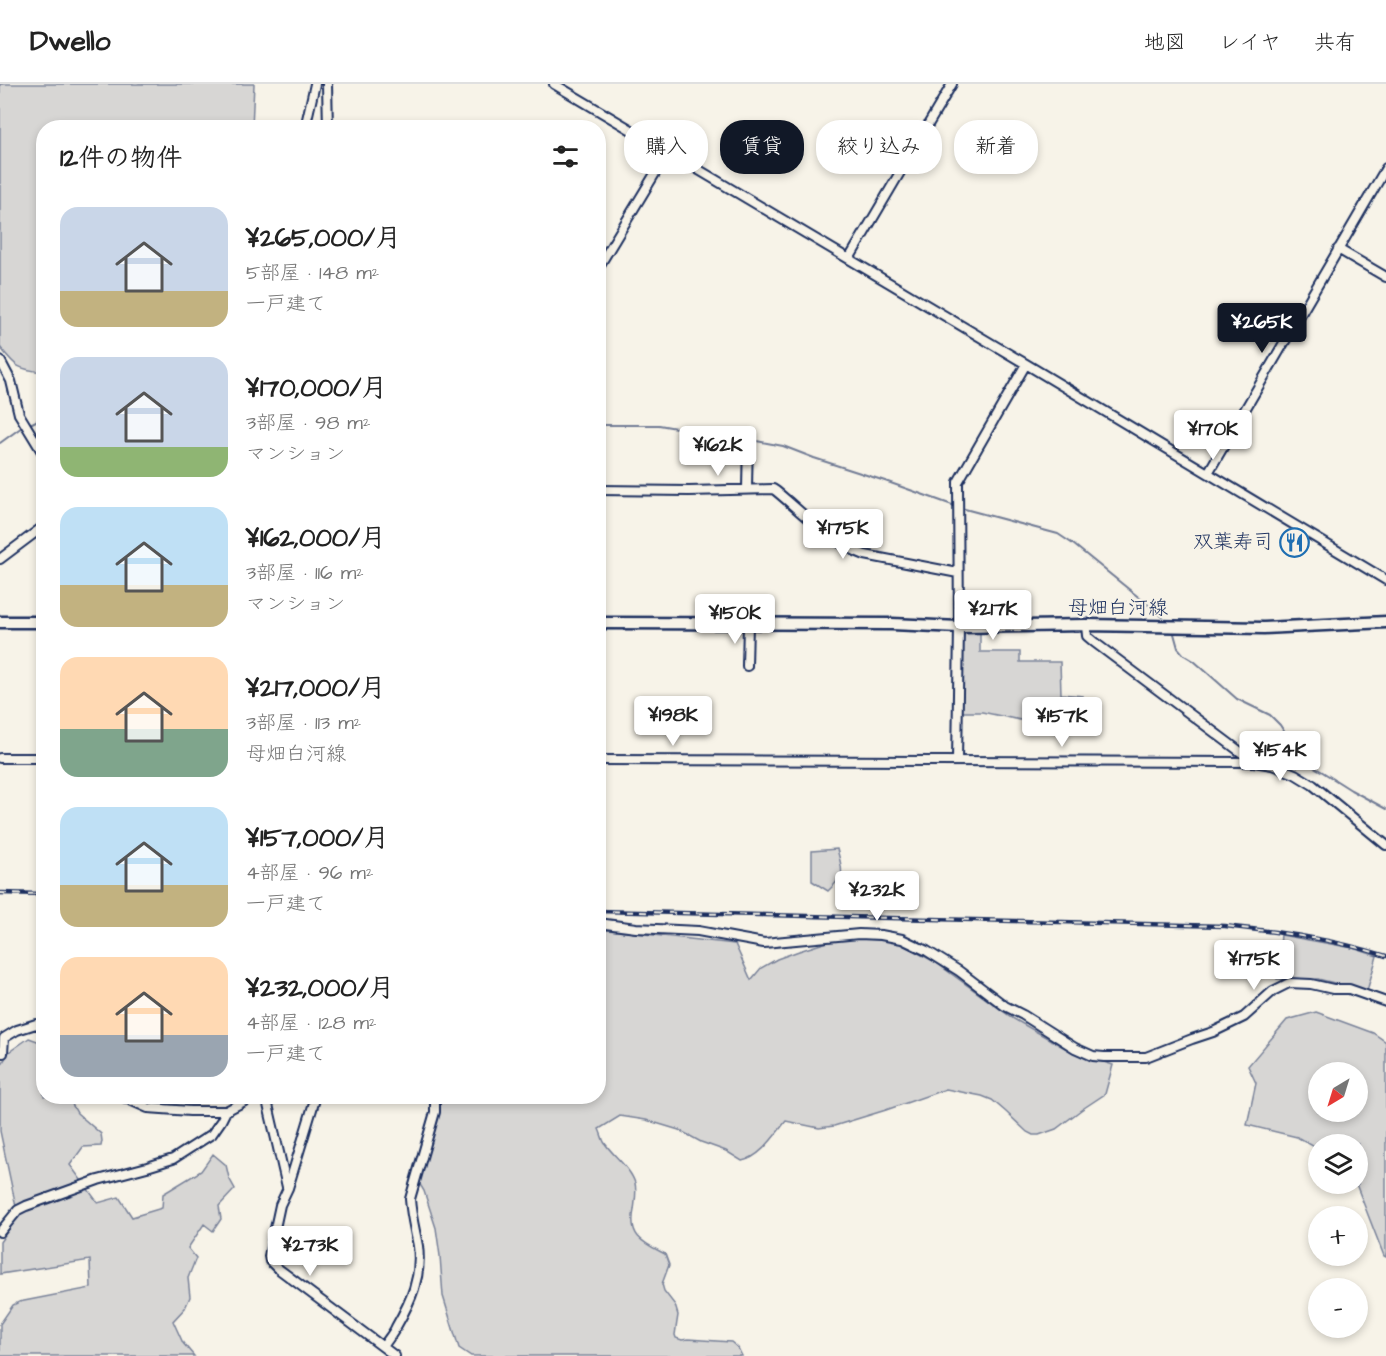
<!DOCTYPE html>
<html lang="ja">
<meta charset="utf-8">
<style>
:root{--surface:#fff;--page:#f6f6f6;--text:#222;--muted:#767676;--line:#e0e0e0;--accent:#111827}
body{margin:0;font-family:"Architects Daughter","Klee One",sans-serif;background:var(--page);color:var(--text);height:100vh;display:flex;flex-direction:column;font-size:22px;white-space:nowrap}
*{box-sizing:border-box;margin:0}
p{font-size:20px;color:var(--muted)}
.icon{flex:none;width:33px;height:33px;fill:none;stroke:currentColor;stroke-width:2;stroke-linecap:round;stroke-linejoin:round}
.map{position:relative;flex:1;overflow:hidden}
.details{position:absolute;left:36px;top:36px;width:570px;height:984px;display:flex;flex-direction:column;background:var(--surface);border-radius:24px;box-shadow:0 3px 9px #0003}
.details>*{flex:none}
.guide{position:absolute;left:624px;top:36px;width:570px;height:54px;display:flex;gap:12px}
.needle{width:39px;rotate:218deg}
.controls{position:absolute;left:1308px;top:978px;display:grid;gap:12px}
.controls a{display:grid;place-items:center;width:60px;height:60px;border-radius:50%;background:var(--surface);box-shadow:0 3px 9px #0003;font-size:30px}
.price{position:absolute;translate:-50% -51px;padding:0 14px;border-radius:6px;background:#fff;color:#222;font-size:20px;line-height:39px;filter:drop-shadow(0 2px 3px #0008)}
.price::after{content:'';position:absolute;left:50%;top:36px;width:18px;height:14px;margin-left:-9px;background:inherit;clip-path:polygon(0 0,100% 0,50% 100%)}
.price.selected{background:var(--accent);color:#fff}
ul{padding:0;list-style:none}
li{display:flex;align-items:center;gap:18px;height:150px;padding:0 24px}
li span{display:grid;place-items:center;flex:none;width:168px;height:120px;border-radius:18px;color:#555}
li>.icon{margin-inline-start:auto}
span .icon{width:72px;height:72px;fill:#fffc;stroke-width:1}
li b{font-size:26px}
h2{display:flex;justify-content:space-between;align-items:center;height:72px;padding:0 24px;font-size:26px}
.tag{padding:0 21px;border-radius:24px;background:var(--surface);box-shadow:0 3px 9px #0003;font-size:21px;line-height:54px}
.tag.selected{background:var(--accent);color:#fff}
header{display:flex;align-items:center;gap:36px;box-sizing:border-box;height:84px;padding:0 30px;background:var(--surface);border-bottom:2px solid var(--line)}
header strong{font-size:28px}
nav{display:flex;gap:33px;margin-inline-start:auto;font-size:21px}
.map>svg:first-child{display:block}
.green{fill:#d7d6d4;stroke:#798299;stroke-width:1.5;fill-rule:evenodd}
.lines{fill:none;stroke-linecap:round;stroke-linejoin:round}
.stream{stroke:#727c95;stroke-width:2}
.minor-casing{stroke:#1b2f5e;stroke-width:12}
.major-casing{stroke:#1b2f5e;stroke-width:15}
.minor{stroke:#f7f3e8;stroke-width:8}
.major{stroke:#f7f3e8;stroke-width:10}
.rail-casing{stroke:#1b2f5e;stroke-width:4.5}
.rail{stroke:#f7f3e8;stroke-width:2;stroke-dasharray:7;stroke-linecap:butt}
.labels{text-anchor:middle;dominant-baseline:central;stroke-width:4.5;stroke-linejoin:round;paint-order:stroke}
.poi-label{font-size:20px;fill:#1b2f5e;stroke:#f7f3e8;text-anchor:end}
.street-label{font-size:20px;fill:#1b2f5e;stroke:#f7f3e8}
</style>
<header>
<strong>Dwello</strong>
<nav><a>地図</a><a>レイヤ</a><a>共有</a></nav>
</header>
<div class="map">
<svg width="1386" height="1272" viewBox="0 0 1386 1272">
<rect width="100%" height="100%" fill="#f7f3e8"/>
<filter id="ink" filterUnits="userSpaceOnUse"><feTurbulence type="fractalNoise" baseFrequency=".0167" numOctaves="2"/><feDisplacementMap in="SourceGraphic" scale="12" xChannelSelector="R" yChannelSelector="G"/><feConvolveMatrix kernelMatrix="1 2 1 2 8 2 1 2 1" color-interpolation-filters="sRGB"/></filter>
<g filter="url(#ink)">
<path class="green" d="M0,0H254L252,43L44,44L43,288C17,285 16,283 0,263Z
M960,548H980V568H1020V578H1060L1061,610L1083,612V649L982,628H959Z
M837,765C843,788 846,790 828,807L812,797V767Z
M599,845L735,860L751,896L761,884L777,875L799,867L840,854L894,856L935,878L1014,935L1072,968L1113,981L1105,1010L1081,1026L1056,1045L1039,1051H1033L1027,1048L1006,1028L992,1016L982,1012L946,1005L886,1026L834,1042L819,1044L786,1037C774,1052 761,1073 742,1077L726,1067L701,1058L679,1046L646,1036L620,1032L599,1045C601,1049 602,1054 604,1058C612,1071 630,1083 635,1099C637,1108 635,1117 634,1126C628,1153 644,1159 665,1170L669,1181L662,1200L664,1207L675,1221L678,1231L675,1251L676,1254L682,1256L688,1255L731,1258L738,1264L742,1272H471L459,1264L443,1212L440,1172L436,1144L424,1107L413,1089L429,1038L434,1013L598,1012Z
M1281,851L1353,864L1377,872L1367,907L1318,895H1277Z
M1316,928L1373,949L1386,958V1173L1384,1172L1356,1100H1358V1060H1318V1065L1297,1053L1247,1041L1256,999L1248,982L1287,936ZM1358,988V1028H1318V988Z
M29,954L43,959L44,1012L68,1013L77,1029L101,1050L102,1057L101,1062L83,1063L70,1081L98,1119L119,1113L132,1133L162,1124L163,1110L201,1087L213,1070L226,1081L229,1094L235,1105L219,1122L221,1135L213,1147L204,1140L188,1164L196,1174L188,1194L190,1213L185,1224L173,1237L183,1259L194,1272H0V1240L13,1221L19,1218L91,1204L90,1176L0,1190V1158L18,1132L0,1047V983L9,968Z"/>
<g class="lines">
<path class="stream" d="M30,340L38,336L44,335
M598,341H659L745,356
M751,356L783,362L814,374L885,397L955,422
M0,359L22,343
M961,424L1058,450L1073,460L1163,533
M1173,546L1178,564L1184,571L1194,577L1237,615L1270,631L1280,641L1303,677L1321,687L1351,706L1386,725"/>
<defs>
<path id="minor" d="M327,0L328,44
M554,0L1026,280L1386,496
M305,44L315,0
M1338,165L1386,193
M849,175L952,0
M598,184L668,68
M0,276L11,297L19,330L44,371
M1208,389L1386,84
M747,405L748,353
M598,406L689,407L773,405L776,407C804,430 831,459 865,471L958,489
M0,475L44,442
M1086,541L1087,552L1094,558L1254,678
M747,582L748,540
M0,674H44
M598,676L1254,678L1272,681L1295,690L1313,701L1386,761
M957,677L959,543L958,398L1026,280
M598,839L636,844L698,847L764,859L859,850L881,851L902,855L927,867L959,887L1005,922L1023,931L1075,964L1093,972L1104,973H1146L1192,955L1213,948L1244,933L1273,907L1289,899L1311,900L1333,905H1349L1386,918
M3,969L4,954L17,946L36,940L44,943
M121,1012L148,1024L190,1027H226L254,1012
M266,1012L287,1103
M316,1012L288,1104L280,1121L269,1172L270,1177L276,1183L395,1272
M0,1148L18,1126L26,1122L98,1096L147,1083L173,1075L212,1050L221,1037L226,1027
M383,1263C387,1256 393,1250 396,1243C411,1217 422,1193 418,1162C415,1146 411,1131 410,1115L435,1028V1012"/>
<path id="major" d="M0,538H44
M598,539L892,540L959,543L1086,541L1264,544L1386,538"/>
</defs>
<use href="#minor" class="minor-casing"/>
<use href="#major" class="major-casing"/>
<use href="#minor" class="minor"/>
<use href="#major" class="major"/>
<defs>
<path id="rail" d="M0,809L44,810
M598,827L1225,842C1279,848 1334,855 1386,872"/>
</defs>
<use href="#rail" class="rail-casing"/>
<use href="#rail" class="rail"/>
</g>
</g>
<defs>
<symbol id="restaurant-ring" viewBox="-11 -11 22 22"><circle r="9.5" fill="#f7f3e8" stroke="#1f6fb2" stroke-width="1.5"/><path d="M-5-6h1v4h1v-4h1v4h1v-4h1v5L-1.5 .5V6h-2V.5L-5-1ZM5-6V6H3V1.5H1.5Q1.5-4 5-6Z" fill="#1f6fb2"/></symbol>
</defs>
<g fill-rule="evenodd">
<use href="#restaurant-ring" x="1278" y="442" width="33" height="33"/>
</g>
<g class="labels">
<g class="poi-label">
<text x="1273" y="458">双葉寿司</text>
</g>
<g class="street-label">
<text x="1118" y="524">母畑白河線</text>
</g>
</g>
</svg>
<div class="controls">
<a><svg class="needle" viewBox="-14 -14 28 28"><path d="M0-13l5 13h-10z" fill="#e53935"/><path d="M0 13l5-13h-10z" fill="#767676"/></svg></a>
<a><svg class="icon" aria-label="layers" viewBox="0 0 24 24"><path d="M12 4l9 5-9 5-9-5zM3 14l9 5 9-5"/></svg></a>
<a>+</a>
<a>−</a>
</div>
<b class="price selected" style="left:1262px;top:270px">¥265K</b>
<b class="price" style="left:1213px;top:377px">¥170K</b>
<b class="price" style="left:718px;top:393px">¥162K</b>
<b class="price" style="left:843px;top:476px">¥175K</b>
<b class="price" style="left:993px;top:557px">¥217K</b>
<b class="price" style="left:735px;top:561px">¥150K</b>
<b class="price" style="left:673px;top:663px">¥198K</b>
<b class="price" style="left:1062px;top:664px">¥157K</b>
<b class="price" style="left:1280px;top:698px">¥154K</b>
<b class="price" style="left:877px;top:838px">¥232K</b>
<b class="price" style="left:1254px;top:907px">¥175K</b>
<b class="price" style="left:310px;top:1193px">¥273K</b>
<div class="guide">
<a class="tag">購入</a>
<a class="tag selected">賃貸</a>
<a class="tag">絞り込み</a>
<a class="tag">新着</a>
</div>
<section class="details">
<h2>12件の物件<svg class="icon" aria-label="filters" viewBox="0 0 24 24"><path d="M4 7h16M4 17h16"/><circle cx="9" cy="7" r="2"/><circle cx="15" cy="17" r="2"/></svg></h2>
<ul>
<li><span style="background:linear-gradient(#c9d6e8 70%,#c2b280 0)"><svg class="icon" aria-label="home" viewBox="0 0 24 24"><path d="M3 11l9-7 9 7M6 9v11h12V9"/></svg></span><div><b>¥265,000/月</b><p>5部屋 · 148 m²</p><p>一戸建て</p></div></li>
<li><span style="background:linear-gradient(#c9d6e8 75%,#8fb573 0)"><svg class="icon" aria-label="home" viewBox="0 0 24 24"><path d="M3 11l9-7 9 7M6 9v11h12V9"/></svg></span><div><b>¥170,000/月</b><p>3部屋 · 98 m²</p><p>マンション</p></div></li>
<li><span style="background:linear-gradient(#bfe0f5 65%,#c2b280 0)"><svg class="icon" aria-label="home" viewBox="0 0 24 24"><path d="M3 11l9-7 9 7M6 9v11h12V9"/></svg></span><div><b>¥162,000/月</b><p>3部屋 · 116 m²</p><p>マンション</p></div></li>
<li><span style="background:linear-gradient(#ffd9b3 60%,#7fa58c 0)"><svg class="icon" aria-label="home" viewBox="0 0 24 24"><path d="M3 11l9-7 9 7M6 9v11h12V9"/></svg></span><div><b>¥217,000/月</b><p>3部屋 · 113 m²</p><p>母畑白河線</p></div></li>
<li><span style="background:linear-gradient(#bfe0f5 65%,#c2b280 0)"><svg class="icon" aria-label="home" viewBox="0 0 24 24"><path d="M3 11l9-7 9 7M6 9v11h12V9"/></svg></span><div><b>¥157,000/月</b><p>4部屋 · 96 m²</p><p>一戸建て</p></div></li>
<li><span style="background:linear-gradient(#ffd9b3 65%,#9aa5b1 0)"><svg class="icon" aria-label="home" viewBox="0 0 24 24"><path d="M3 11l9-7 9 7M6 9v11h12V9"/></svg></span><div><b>¥232,000/月</b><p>4部屋 · 128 m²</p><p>一戸建て</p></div></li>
</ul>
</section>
</div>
